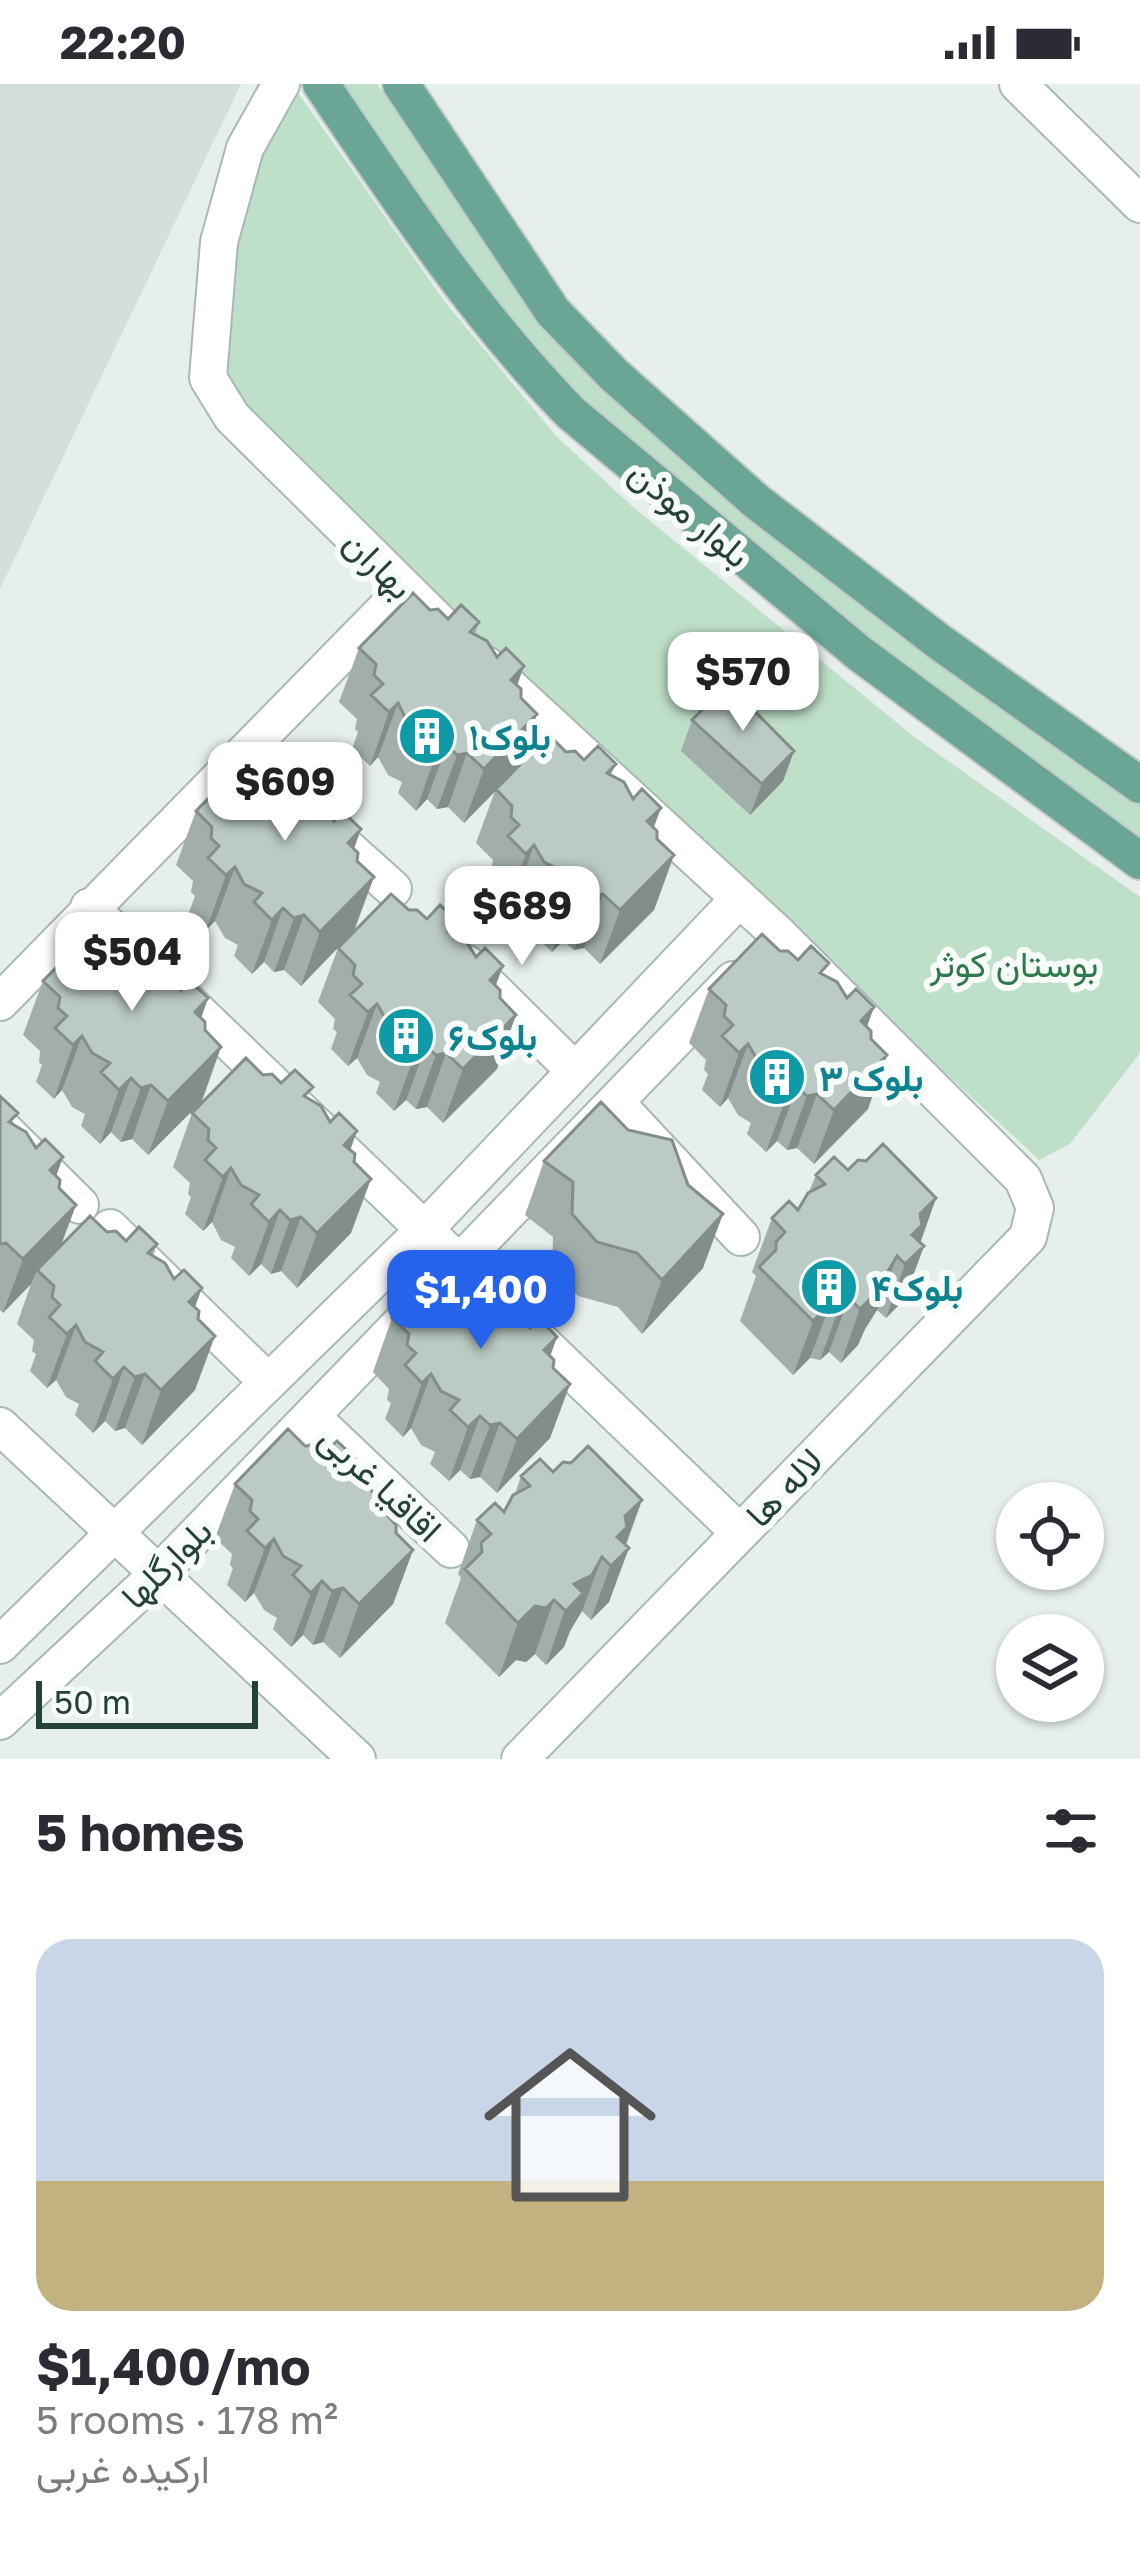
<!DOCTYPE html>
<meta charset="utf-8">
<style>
:root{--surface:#fff;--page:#f7f7f7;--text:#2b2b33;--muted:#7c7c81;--accent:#2563eb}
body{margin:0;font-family:"Golos Text",Vazirmatn,sans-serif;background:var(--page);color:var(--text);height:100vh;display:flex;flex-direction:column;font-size:45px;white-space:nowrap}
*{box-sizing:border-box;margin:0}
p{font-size:39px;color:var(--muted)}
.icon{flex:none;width:66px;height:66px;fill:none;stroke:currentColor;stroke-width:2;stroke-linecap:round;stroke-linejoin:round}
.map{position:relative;height:1675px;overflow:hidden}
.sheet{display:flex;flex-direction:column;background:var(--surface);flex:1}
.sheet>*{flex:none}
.tools{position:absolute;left:996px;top:1398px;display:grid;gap:24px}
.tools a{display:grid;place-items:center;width:108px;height:108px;border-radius:50%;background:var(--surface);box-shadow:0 3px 9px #0004;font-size:60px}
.scale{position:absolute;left:36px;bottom:30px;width:222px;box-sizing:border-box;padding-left:12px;border:6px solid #24423a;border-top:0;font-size:33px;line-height:42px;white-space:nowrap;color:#24423a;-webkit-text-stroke:9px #f7fbf9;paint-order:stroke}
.price{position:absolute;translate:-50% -102px;padding:0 27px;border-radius:24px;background:#fff;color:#222;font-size:39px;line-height:78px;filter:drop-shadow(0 3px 6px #0008)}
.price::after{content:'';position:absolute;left:50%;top:72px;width:36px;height:27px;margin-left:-18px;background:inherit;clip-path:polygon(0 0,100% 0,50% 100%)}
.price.on{background:var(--accent);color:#fff}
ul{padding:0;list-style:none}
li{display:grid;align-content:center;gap:24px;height:636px;padding:0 36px}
li span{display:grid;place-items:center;height:372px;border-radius:36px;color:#555}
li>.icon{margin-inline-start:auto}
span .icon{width:216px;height:216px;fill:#fffc;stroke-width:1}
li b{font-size:51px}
h2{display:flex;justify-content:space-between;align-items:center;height:144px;padding:0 36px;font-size:51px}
.status{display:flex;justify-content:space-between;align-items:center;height:84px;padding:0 60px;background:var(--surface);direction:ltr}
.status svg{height:33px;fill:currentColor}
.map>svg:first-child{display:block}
.built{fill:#d4dfda}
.green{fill:#bfe0c8}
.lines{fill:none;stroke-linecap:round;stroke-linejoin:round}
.minor-casing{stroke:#a8b8b2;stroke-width:40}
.major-casing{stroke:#c2cac8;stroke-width:40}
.minor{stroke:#fff;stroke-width:36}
.major{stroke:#6aa596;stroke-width:36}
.wall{fill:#a1aea9}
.shaded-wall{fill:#838d89}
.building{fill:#bbcac4;stroke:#838d89;stroke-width:3}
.labels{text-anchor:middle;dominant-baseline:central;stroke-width:12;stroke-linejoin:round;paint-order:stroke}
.street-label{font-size:36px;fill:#24423a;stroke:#f7fbf9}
.culture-label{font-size:36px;font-weight:bold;fill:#0d838f;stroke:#f7fbf9;text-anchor:start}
.park-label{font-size:36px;fill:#2d7a4b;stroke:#f7fbf9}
</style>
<div class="status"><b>22:20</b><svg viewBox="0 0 49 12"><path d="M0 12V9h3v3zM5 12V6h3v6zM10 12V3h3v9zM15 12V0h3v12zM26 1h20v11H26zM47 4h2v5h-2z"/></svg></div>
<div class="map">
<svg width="1140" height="1675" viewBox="0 0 1140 1675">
<rect width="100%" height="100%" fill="#e6efeb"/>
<path class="built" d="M0,0H241L0,505Z"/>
<path class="green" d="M342,0H377L541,232L1140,712V764L767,488L584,324L499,224Z
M294,3L445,218L557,353L633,423L917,655L1140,813V969L1070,1060L1039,1076L408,488L239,323L218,291L234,157L257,72Z"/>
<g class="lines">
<defs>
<path id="minor" d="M281,0L245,64L219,158L208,294L232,333L445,544
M1018,0L1140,120
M486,581L777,849L1023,1095L1035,1124L1028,1153L520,1675
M324,743L393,805
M89,823L740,1449
M467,880L575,987
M0,918L404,506
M616,1019L741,1153
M0,1042L80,1121
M110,1144L268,1298
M311,1332L451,1465
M0,1342L357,1675
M0,1561L425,1145L739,815
M0,1637L159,1489L733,896"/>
<path id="major" d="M321,0C398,114 475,231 571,329L859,569L1140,777
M401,0L553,228L614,291L757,418L938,557L1140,701"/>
</defs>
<use href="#minor" class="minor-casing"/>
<use href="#major" class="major-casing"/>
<use href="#minor" class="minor"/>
<use href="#major" class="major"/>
</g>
<path class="wall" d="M430,526L448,535L479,538L475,550L497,573L517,602L518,682L566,668L584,676L616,680L611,691L633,715L654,743L657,755L674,771L654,826L600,880L584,864L574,866L563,857L552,868L534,851L538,839L524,832L515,815L506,824L488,806L494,790L491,787L493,776L476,759L495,707L464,739L448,723L437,725L427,715L416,727L398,709L402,698L388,691L378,673L370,682L352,665L358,648L355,645L357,635L339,618L359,564Z
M692,636L794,667L783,697L750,731L681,667Z
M266,689L285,698L316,701L312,713L334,737L361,745L354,765V847L301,902L284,886L274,888L264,878L252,890L234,872L238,861L225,854L215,837L206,846L189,828L195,812L191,808L193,797L176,781L196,727Z
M409,826L454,850L476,873L496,902L497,985L443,1039L427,1023L416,1025L406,1016L394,1027L376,1009L380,998L367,991L357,974L348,982L331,965L337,948L333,945L335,935L318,918L338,864Z
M114,859L159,883L181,906L208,914L201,934L202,1017L148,1071L132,1055L121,1058L111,1048L100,1060L81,1042L85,1030L72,1023L62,1006L54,1015L36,998L42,981L39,978L40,967L23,951L43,897Z
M798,876L825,891L847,914L874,923L867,943L868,1025L814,1080L797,1064L787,1066L777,1057L766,1068L747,1050L751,1039L738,1031L728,1014L720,1023L702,1006L708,990L704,986L706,976L689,959L709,905Z
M281,999L309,1015L330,1038L350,1066L351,1149L297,1204L281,1187L271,1190L261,1180L249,1192L231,1174L235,1163L221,1156L212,1138L203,1147L185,1130L191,1113L188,1110L190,1099L173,1083L192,1029Z
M0,1012L14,1040L36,1064L63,1073L56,1092L62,1160L107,1148L126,1157L157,1160L153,1172L174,1195L195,1223V1306L142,1361L125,1344L115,1347L105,1337L93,1349L75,1331L79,1320L66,1313L56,1296L47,1304L30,1287L36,1270L32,1267L34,1256L17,1240L31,1200L3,1229L0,1226Z
M544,1077L703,1184L642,1250L618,1223L578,1212L552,1184L553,1153L525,1131Z
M848,1086L936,1114L920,1159L924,1162L904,1216L886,1234L877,1226L865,1245L858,1261L841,1279L829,1268L820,1276L810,1274L793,1291L740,1237L756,1192L752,1188L772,1134L798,1126L809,1108L816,1091Z
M463,1196L508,1220L530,1244L550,1272L553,1284L570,1300L550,1354L497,1409L480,1393L470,1395L460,1386L449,1397L430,1380L435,1368L421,1361L411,1344L403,1353L385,1335L391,1319L387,1316L389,1305L373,1288L392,1234Z
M305,1362L323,1370L355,1374L351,1386L373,1409L396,1449L413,1466L393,1520L340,1574L323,1558L313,1561L303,1551L291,1563L273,1545L277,1534L264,1526L254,1509L245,1518L227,1501L233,1484L230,1481L232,1470L215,1454L235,1400Z
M553,1388L642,1416L626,1461L609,1518L591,1536L582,1527L570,1547L564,1563L546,1581L535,1570L526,1578L516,1576L499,1593L445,1539L461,1494L458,1490L477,1436L504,1428L515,1410L521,1392Z"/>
<path class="shaded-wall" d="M524,582L505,636L511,596Z
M398,619L378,673L370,682L389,628Z
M537,630L518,684L464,739L484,685Z
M447,661L427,715L416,727L435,673Z
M794,667L783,697L750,731L762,700Z
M467,669L448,723L437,725L457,671Z
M661,724L641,778L647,737Z
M361,745L341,799L348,759Z
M534,761L515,815L506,824L526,770Z
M674,771L654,826L600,880L620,826Z
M235,783L215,837L206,846L226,791Z
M374,793L354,847L301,902L320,848Z
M583,803L563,857L552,868L572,814Z
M603,810L584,864L574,866L593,812Z
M283,824L264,878L252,890L272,836Z
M304,831L284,886L274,888L294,834Z
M503,882L483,936L490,896Z
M208,914L189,969L195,928Z
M377,920L357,974L348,982L368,928Z
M874,923L854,977L861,937Z
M516,931L497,985L443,1039L463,985Z
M82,952L62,1006L54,1015L73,961Z
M748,960L728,1014L720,1023L739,969Z
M426,962L406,1016L394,1027L414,973Z
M221,963L202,1017L148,1071L168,1017Z
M446,969L427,1023L416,1025L436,971Z
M887,971L868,1025L814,1080L834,1026Z
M131,994L111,1048L100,1060L119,1006Z
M151,1001L132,1055L121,1058L141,1004Z
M797,1003L777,1057L766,1068L786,1014Z
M817,1010L797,1064L787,1066L807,1012Z
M357,1047L338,1101L344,1061Z
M63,1073L43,1127L50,1086Z
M231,1084L212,1138L203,1147L223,1093Z
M371,1095L351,1149L297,1204L317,1149Z
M936,1114L917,1168L924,1162L904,1216L886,1234L905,1180L902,1177L920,1130Z
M76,1121L56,1175L37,1186L31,1200L3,1229L23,1175Z
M280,1126L261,1180L249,1192L269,1138Z
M723,1130L703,1184L642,1250L662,1196Z
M301,1133L281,1187L271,1190L290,1136Z
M897,1172L877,1226L865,1245L858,1261L841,1279L869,1198Z
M202,1204L182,1258L189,1218Z
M849,1214L829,1268L820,1276L840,1222Z
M830,1220L810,1274L793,1291L813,1237Z
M76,1241L56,1296L47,1304L67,1250Z
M215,1252L195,1306L142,1361L161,1306Z
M557,1253L538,1307L544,1266Z
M124,1283L105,1337L93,1349L113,1295Z
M145,1290L125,1344L115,1347L135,1293Z
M431,1290L411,1344L403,1353L422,1299Z
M570,1300L550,1354L497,1409L517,1355Z
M480,1332L460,1386L449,1397L468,1343Z
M500,1339L480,1393L470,1395L490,1341Z
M642,1416L622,1470L629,1464L609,1518L591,1536L610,1482L608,1479L625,1432Z
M400,1418L380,1472L387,1431Z
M274,1455L254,1509L245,1518L265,1464Z
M413,1466L393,1520L340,1574L359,1520Z
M602,1473L582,1527L570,1547L564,1563L546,1581L574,1500Z
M322,1497L303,1551L291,1563L311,1509Z
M343,1504L323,1558L313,1561L332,1507Z
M554,1516L535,1570L526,1578L516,1576L499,1593L518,1539L535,1522Z"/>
<path class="building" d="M413,509L430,526L438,525L448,535L461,521L479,538L470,548L487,557L497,573L506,564L524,582L511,596L521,605V614L537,630L484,685L467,669L457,671L447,661L435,673L417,655L426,646L407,637L398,619L389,628L371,611L383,600L374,591L376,580L359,564Z
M728,600L794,667L762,700L692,636Z
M549,651L566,668L575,667L584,676L598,662L616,680L607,689L624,698L633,715L642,705L661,724L647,737L657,747V755L674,771L620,826L603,810L593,812L583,803L572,814L553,797L562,787L544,778L534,761L526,770L508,752L519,741L511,733L512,722L496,705Z
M249,673L266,689L275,688L285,698L298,684L316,701L307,710L324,720L334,737L342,727L361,745L348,759L358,769L357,777L374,793L320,848L304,831L294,834L283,824L272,836L254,818L262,809L244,800L235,783L226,791L208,774L219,762L211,754L212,743L196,727Z
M391,810L409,826H417L427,835L440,821L458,838L449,848L466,857L476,873L485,864L503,882L490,896L500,906V914L516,931L463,985L446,969L436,971L426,962L414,973L396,955L405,947L387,937L377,920L368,928L350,911L362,900L353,891L355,881L338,864Z
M97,842L114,859L122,858L132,867L146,854L163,871L154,880L172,890L181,906L190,897L208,914L195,928L205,938V946L221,963L168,1017L151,1001L141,1004L131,994L119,1006L101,988L110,979L92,969L82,952L73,961L55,944L67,932L58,924L60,913L43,897Z
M762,850L780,867H788L798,876L811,862L829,879L820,889L837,898L847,914L856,905L874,923L861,937L871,947V955L887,971L834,1026L817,1010L807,1012L797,1003L786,1014L767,996L776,987L758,977L748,960L739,969L722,952L733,941L724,932L726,921L709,905Z
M246,974L263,991L272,990L281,999L295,986L313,1003L304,1012L321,1022L330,1038L339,1029L357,1047L344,1061L355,1070L354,1078L371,1095L317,1149L301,1133L290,1136L280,1126L269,1138L251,1120L259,1111L241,1101L231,1084L223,1093L205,1076L216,1064L208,1056L209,1045L192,1029Z
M0,1012L18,1029L9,1038L26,1048L36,1064L45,1055L63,1073L50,1086L60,1096L59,1104L76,1121L23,1175L6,1159L0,1160Z
M601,1018L628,1046L672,1056L688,1101L723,1130L662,1196L637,1169L597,1158L572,1130L573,1098L544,1077Z
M883,1060L936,1114L920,1130L922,1141L912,1151L924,1162L905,1180L897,1172L887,1189L869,1198L878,1207L860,1225L849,1214L840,1222L830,1220L813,1237L759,1183L776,1166V1158L785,1148L772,1134L789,1117L798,1126L808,1109L825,1100L816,1091L834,1073L848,1086L858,1076L866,1077Z
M90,1132L107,1148L116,1147L126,1157L139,1143L157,1160L148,1169L165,1179L174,1195L184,1186L202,1204L189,1218L199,1227L198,1235L215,1252L161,1306L145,1290L135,1293L124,1283L113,1295L95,1277L103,1268L85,1258L76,1241L67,1250L49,1233L60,1221L52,1213L54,1202L37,1186Z
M446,1180L463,1196H471L481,1205L494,1191L512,1209L503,1218L520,1227L530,1244L539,1234L557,1253L544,1266L554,1276L553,1284L570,1300L517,1355L500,1339L490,1341L480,1332L468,1343L450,1326L459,1316L441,1307L431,1290L422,1299L405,1281L416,1269L407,1261L409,1250L392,1234Z
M288,1345L305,1362L314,1361L323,1370L337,1357L355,1374L346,1383L363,1393L373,1409L381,1400L400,1418L387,1431L396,1441V1449L413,1466L359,1520L343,1504L332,1507L322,1497L311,1509L293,1491L301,1482L283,1472L274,1455L265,1464L247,1447L258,1435L250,1427L252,1416L235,1400Z
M588,1362L642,1416L625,1432L627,1443L617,1453L629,1464L611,1482L602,1473L592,1491L574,1500L583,1509L566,1527L554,1516L546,1524L535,1522L518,1539L465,1485L482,1468L481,1459L491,1450L477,1436L495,1419L504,1428L513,1411L530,1402L521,1392L540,1375L553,1388L563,1378L571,1379Z"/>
<defs>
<symbol id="building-disc" viewBox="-11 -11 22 22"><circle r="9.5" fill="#0f9aa8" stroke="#f7fbf9"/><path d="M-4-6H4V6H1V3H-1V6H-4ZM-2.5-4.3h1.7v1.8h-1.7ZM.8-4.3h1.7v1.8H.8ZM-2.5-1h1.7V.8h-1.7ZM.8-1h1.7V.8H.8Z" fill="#fff"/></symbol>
</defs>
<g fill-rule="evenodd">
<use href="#building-disc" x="394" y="619" width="66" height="66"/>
<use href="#building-disc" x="373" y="919" width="66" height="66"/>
<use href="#building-disc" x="744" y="960" width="66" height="66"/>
<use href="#building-disc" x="796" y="1170" width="66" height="66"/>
</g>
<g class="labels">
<g class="street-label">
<text transform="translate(690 429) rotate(40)">بلوار موذن</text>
<text transform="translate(379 480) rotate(45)">بهاران</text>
<text transform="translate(381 1399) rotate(43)">اقاقیا غربی</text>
<text transform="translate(784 1403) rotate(-46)">لاله ها</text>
<text transform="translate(166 1479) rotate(-45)">بلوارگلها</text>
</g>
<g class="culture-label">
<text x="469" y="652">بلوک۱</text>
<text x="448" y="952">بلوک۶</text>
<text x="819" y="993">بلوک ۳</text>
<text x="871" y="1203">بلوک۴</text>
</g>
<g class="park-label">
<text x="1014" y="879">بوستان کوثر</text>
</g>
</g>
</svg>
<div class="tools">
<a><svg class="icon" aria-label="locate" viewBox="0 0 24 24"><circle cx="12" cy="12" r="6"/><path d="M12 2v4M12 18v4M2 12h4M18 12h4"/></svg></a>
<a><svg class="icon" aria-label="layers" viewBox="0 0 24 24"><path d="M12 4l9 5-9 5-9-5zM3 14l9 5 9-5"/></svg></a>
</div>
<div class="scale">50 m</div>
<b class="price" style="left:743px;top:650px">$570</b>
<b class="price" style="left:285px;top:760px">$609</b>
<b class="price" style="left:522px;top:884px">$689</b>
<b class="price" style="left:132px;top:930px">$504</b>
<b class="price on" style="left:481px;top:1268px">$1,400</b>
</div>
<section class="sheet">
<h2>5 homes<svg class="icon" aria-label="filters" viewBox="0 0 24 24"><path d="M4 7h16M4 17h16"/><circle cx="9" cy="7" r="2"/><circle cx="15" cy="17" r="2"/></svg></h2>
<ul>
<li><span style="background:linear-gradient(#c9d6e8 65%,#c2b280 0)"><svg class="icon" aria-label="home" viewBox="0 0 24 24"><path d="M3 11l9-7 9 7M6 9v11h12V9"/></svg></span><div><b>$1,400/mo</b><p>5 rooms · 178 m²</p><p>ارکیده غربی</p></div></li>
</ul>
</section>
